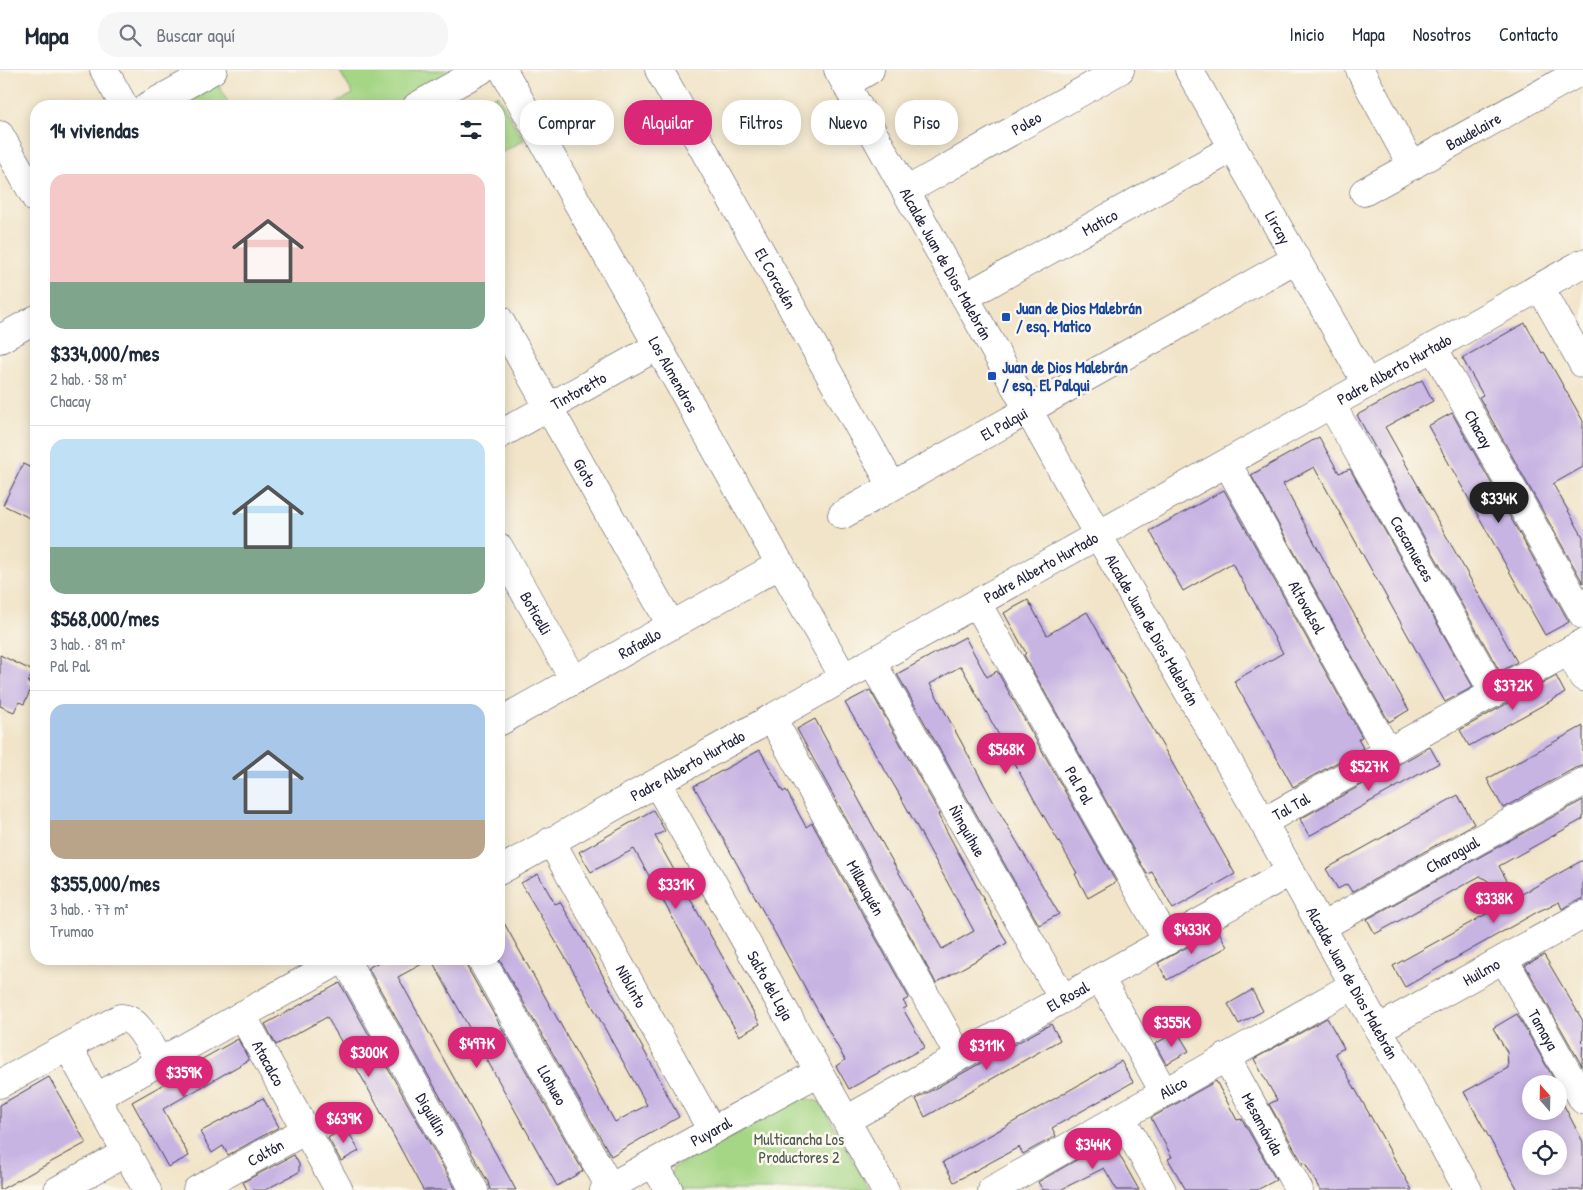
<!DOCTYPE html>
<html lang="es">
<meta charset="utf-8">
<style>
:root{--surface:#fff;--page:#f6f6f7;--text:#1f2937;--muted:#747a83;--line:#e0e1e3;--accent:#db2777}
body{margin:0;font-family:"Patrick Hand",sans-serif;background:var(--page);color:var(--text);height:100vh;display:flex;flex-direction:column;font-size:19px;white-space:nowrap}
*{box-sizing:border-box;margin:0}
p{font-size:16px;color:var(--muted)}
.icon{flex:none;width:28px;height:28px;fill:none;stroke:currentColor;stroke-width:2;stroke-linecap:round;stroke-linejoin:round}
.map{position:relative;flex:1;overflow:hidden}
.details{position:absolute;left:30px;top:30px;width:475px;height:865px;display:flex;flex-direction:column;background:var(--surface);border-radius:20px;box-shadow:0 2px 12px #0003}
.details>*{flex:none}
.guide{position:absolute;left:520px;top:30px;width:475px;height:45px;display:flex;gap:10px}
.needle{width:32px;rotate:340deg}
.fabs{position:absolute;left:1522px;top:1005px;display:grid;gap:10px}
.fabs a{display:grid;place-items:center;width:45px;height:45px;border-radius:50%;background:var(--surface);box-shadow:0 2px 12px #0003;font-size:25px}
.price{position:absolute;translate:-50% -42px;padding:0 11px;border-radius:18px;background:var(--accent);color:#fff;font-size:16px;line-height:32px;filter:drop-shadow(0 1px 2px #0008)}
.price::after{content:'';position:absolute;left:50%;top:30px;width:15px;height:11px;margin-left:-8px;background:inherit;clip-path:polygon(0 0,100% 0,50% 100%)}
.price.active{background:#222;color:#fff}
ul{padding:0;list-style:none}
li{display:grid;align-content:center;gap:10px;height:265px;padding:0 20px}
li+li{border-top:1px solid var(--line)}
li span{display:grid;place-items:center;height:155px;border-radius:15px;color:#555}
li>.icon{margin-inline-start:auto}
span .icon{width:90px;height:90px;fill:#fffc;stroke-width:1}
li b{font-size:21px}
h2{display:flex;justify-content:space-between;align-items:center;height:60px;padding:0 20px;font-size:21px}
.tag{padding:0 18px;border-radius:20px;background:var(--surface);box-shadow:0 2px 12px #0003;font-size:18px;line-height:45px}
.tag.active{background:var(--accent);color:#fff}
header{display:flex;align-items:center;gap:30px;box-sizing:border-box;height:70px;padding:0 25px;background:var(--surface);border-bottom:1px solid var(--line)}
header strong{font-size:24px}
nav{display:flex;gap:28px;margin-inline-start:auto;font-size:18px}
.search{width:350px;height:45px;background:var(--page);display:flex;align-items:center;gap:12px;box-sizing:border-box;padding:0 18px;border-radius:20px;color:var(--muted);font-size:19px}
.map>svg:first-child{display:block}
.green{fill:#a5d685;stroke:#647c60}
.building{fill:#c8b4e3;fill-rule:evenodd}
.lines{fill:none;stroke-linecap:round;stroke-linejoin:round}
.minor-casing{stroke:#413f50;stroke-width:29}
.tertiary-casing{stroke:#413f50;stroke-width:29}
.minor{stroke:#fff;stroke-width:28}
.tertiary{stroke:#fff;stroke-width:28}
.transit-dot{fill:#1a4fb4;stroke:#fbf7ec;stroke-width:2}
.labels{text-anchor:middle;dominant-baseline:central;stroke-width:5;stroke-linejoin:round;paint-order:stroke}
.street-label{font-size:16px;fill:#22223b;stroke:#fbf7ec}
.transit-label{font-size:16px;font-weight:bold;fill:#164399;stroke:#fbf7ec;text-anchor:start}
.park-label{font-size:16px;fill:#495851;stroke:#fbf7ec}
</style>
<header>
<strong>Mapa</strong>
<div class="search"><svg class="icon" aria-label="search" viewBox="0 0 24 24"><circle cx="10" cy="10" r="6"/><path d="M15 15l6 6"/></svg>Buscar aquí</div>
<nav><a>Inicio</a><a>Mapa</a><a>Nosotros</a><a>Contacto</a></nav>
</header>
<div class="map">
<svg width="1583" height="1120" viewBox="0 0 1583 1120">
<rect width="100%" height="100%" fill="#fbf7ec"/>
<filter id="ink" filterUnits="userSpaceOnUse"><feTurbulence type="fractalNoise" baseFrequency=".02" numOctaves="2"/><feDisplacementMap in="SourceGraphic" scale="10" xChannelSelector="R" yChannelSelector="G"/><feConvolveMatrix kernelMatrix="1 2 1 2 8 2 1 2 1" color-interpolation-filters="sRGB"/></filter>
<filter id="wash" filterUnits="userSpaceOnUse"><feTurbulence type="fractalNoise" baseFrequency=".0096" numOctaves="4" result="noise"/><feDisplacementMap in="SourceGraphic" scale="20" xChannelSelector="R" yChannelSelector="G"/><feGaussianBlur stdDeviation="1.12" result="paint"/><feColorMatrix in="noise" values="0 0 0 0 0 0 0 0 0 0 0 0 0 0 0 0 0 1.4 0 .05"/><feComposite in="paint" operator="in"/></filter>
<g filter="url(#wash)">
<rect width="100%" height="100%" fill="#f1e4c8"/>
<path class="green" d="M339,0H455L390,36H331L353,24Z
M215,9L230,36H165Z
M497,25L524,70L499,84V36H477Z
M804,1028L820,1032L870,1120H678L670,1107L673,1098Z"/>
<g id="blocks">
<path class="building" d="M1525,253L1542,283L1544,282L1583,351V397L1553,414L1583,467V513L1479,327L1483,325L1462,288Z
M1422,310L1433,331L1385,357L1517,592L1500,602L1377,384L1378,383L1357,345Z
M1452,343L1569,552L1545,565L1428,356Z
M1319,367L1339,403L1350,399L1473,617L1445,632L1314,397L1283,414L1339,518L1409,640L1389,652L1251,405Z
M23,394L36,400V451L3,435Z
M1224,420L1362,667L1358,669L1363,678L1293,717L1234,611L1283,583L1232,493L1183,521L1150,461Z
M1028,530L1047,565L1087,542L1235,804L1173,839L1152,802L1147,804L1024,585L1026,583L1004,543Z
M965,567L987,607L997,601L1116,812L1088,828L1075,804L1077,803L1035,731L961,596L930,614L993,731L1059,844L1039,855L897,604Z
M0,585L33,601L28,613L33,615L24,634L19,632L14,642L0,636Z
M1556,606L1565,623L1469,676L1460,660Z
M870,620L940,744L938,745L1007,873L936,913L797,659L815,649L885,778L942,879L974,861L898,722L845,633Z
M1583,656V696L1575,698L1503,738L1487,709Z
M1430,677L1439,693L1309,766L1300,749Z
M760,680L783,722L786,720L806,757L812,753L909,928L903,931L907,937L903,939L925,977L849,1019L836,996L845,990L694,716Z
M1458,725L1474,754L1352,822L1347,814L1338,819L1326,799Z
M1583,730V749L1499,796L1516,828L1480,806L1375,864L1367,849Z
M653,740L665,761L655,766L760,954L739,966L634,779L591,802L579,782Z
M1583,790V829L1575,831L1562,839L1559,832L1539,841L1405,917L1393,896Z
M538,804L555,834L560,832L586,875L663,1015H662L679,1047L611,1086L499,889V844L615,1052L647,1035L572,899L521,813Z
M1218,860L1227,877L1167,910L1158,893Z
M1544,885L1583,951L1582,996L1525,895Z
M384,889H465L467,897L583,1101L557,1116L431,889L398,907L516,1120H490L488,1112L368,898Z
M340,913L456,1120H423L365,1013L327,947L276,975L265,954Z
M1252,920L1263,941L1239,954L1228,934Z
M1517,944L1555,1011L1551,1014H1531V1041H1559V1026L1583,1072V1120H1518L1464,1022L1508,998L1507,982L1493,958ZM1531,1069H1559V1096H1531Z
M1327,948L1344,978L1335,983L1412,1120H1320L1305,1093L1303,1094L1269,1034L1277,1030L1254,989Z
M1051,954L1060,970L925,1047L916,1029Z
M1177,961L1189,981L1166,994L1155,974Z
M238,969L249,990L163,1039L189,1086L168,1097L132,1032L171,1010L170,1007Z
M1121,991L1133,1012L1052,1058L1056,1066L1023,1084L1019,1077L954,1112L943,1092Z
M49,1007L86,1073L0,1120V1035Z
M1216,1011L1237,1050L1242,1049L1276,1110L1257,1120H1186L1168,1089L1172,1087L1151,1048Z
M263,1028L279,1057L228,1085L223,1076L212,1083L200,1062Z
M346,1057L359,1081L341,1091L328,1068Z
M1111,1070L1139,1120H1117L1104,1098L1060,1120H1043L1038,1112Z
M294,1085L299,1094V1102L265,1120H247L243,1112Z"/>
</g>
</g>
<g filter="url(#ink)">
<use href="#blocks" fill-opacity="0" stroke="#413f50" stroke-width="1"/>
<g class="lines">
<defs>
<g id="minor">
<path d="M104,0L124,36"/>
<path id="s1" d="M503,0L844,608"/>
<path id="s2" d="M659,0L892,416"/>
<path id="s3" d="M1189,0L1367,314"/>
<path d="M1360,0L1412,96"/>
<path d="M846,14L870,0"/>
<path d="M148,36L213,0"/>
<path d="M417,36L481,0"/>
<path d="M0,65L36,129"/>
<path id="s4" d="M906,121L1120,0"/>
<path id="s5" d="M1364,122L1583,0"/>
<path d="M1540,217L1583,294"/>
<path id="s6" d="M965,227L1233,78"/>
<path id="s7" d="M499,249L671,555"/>
<path d="M0,269L36,249"/>
<path id="s8" d="M1433,277L1583,545"/>
<path id="s9" d="M1331,334L1494,623"/>
<path id="s10" d="M499,365L658,276"/>
<path id="s11" d="M1227,393L1388,682"/>
<path id="s12" d="M842,445L1296,189"/>
<path id="s13" d="M499,477L574,610"/>
<path id="s14" d="M977,533L1167,871"/>
<path d="M1569,581L1583,607"/>
<path id="s15" d="M872,592L1063,929"/>
<path id="s16" d="M772,648L959,986"/>
<path id="s17" d="M499,652L781,494"/>
<path id="s18" d="M657,713L885,1120"/>
<path id="s19" d="M1263,752L1583,573"/>
<path id="s20" d="M551,771L712,1061"/>
<path id="s21" d="M499,801L1583,193"/>
<path id="s22" d="M1321,857L1583,712"/>
<path id="s23" d="M345,889L474,1120"/>
<path id="s24" d="M481,889L610,1117"/>
<path id="s25" d="M1504,889L1583,1030"/>
<path d="M1100,908L1164,1022"/>
<path id="s26" d="M242,945L339,1120"/>
<path id="s27" d="M1378,959L1583,845"/>
<path d="M68,977L147,1120"/>
<path id="s28" d="M1226,987L1299,1120"/>
<path d="M0,1014L120,948C139,947 150,977 159,992"/>
<path d="M97,1027L342,889"/>
<path d="M1121,1047L1162,1120"/>
<path id="s29" d="M846,1050L1290,802"/>
<path d="M653,1093L669,1120"/>
<path d="M58,1120L127,1082"/>
<path id="s30" d="M197,1120L306,1060"/>
<path id="s31" d="M604,1120L819,1002"/>
<path id="s32" d="M992,1120L1354,915"/>
</g>
<g id="tertiary">
<path id="s33" d="M838,0L1098,465L1263,752L1468,1120"/>
</g>
</defs>
<use href="#minor" class="minor-casing"/>
<use href="#tertiary" class="tertiary-casing"/>
<use href="#minor" class="minor"/>
<use href="#tertiary" class="tertiary"/>
</g>
</g>
<g class="transit-dot">
<rect x="1001" y="242" width="10" height="10" rx="2.5"/>
<rect x="987" y="301" width="10" height="10" rx="2.5"/>
</g>
<g class="labels">
<g class="street-label">
<text stroke="none"><textPath href="#s4" startOffset="138">Poleo</textPath></text>
<text stroke="none"><textPath href="#s5" startOffset="125">Baudelaire</textPath></text>
<text stroke="none"><textPath href="#s6" startOffset="154">Matico</textPath></text>
<text stroke="none"><textPath href="#s3" startOffset="181">Lircay</textPath></text>
<text stroke="none"><textPath href="#s33" startOffset="222">Alcalde Juan de Dios Malebrán</textPath></text>
<text stroke="none"><textPath href="#s2" startOffset="239">El Corcolén</textPath></text>
<text stroke="none"><textPath href="#s21" startOffset="1026">Padre Alberto Hurtado</textPath></text>
<text stroke="none"><textPath href="#s1" startOffset="349">Los Almendros</textPath></text>
<text stroke="none"><textPath href="#s10" startOffset="91">Tintoretto</textPath></text>
<text stroke="none"><textPath href="#s12" startOffset="186">El Palqui</textPath></text>
<text stroke="none"><textPath href="#s8" startOffset="94">Chacay</textPath></text>
<text stroke="none"><textPath href="#s7" startOffset="176">Gioto</textPath></text>
<text stroke="none"><textPath href="#s9" startOffset="166">Cascanueces</textPath></text>
<text stroke="none"><textPath href="#s21" startOffset="621">Padre Alberto Hurtado</textPath></text>
<text stroke="none"><textPath href="#s11" startOffset="165">Altovalsol</textPath></text>
<text stroke="none"><textPath href="#s13" startOffset="76">Boticelli</textPath></text>
<text stroke="none"><textPath href="#s33" startOffset="642">Alcalde Juan de Dios Malebrán</textPath></text>
<text stroke="none"><textPath href="#s17" startOffset="161">Rafaello</textPath></text>
<text stroke="none"><textPath href="#s21" startOffset="216">Padre Alberto Hurtado</textPath></text>
<text stroke="none"><textPath href="#s14" startOffset="209">Pal Pal</textPath></text>
<text stroke="none"><textPath href="#s19" startOffset="32">Tal Tal</textPath></text>
<text stroke="none"><textPath href="#s15" startOffset="194">Ñinquihue</textPath></text>
<text stroke="none"><textPath href="#s22" startOffset="150">Charagual</textPath></text>
<text stroke="none"><textPath href="#s16" startOffset="194">Millauquén</textPath></text>
<text stroke="none"><textPath href="#s27" startOffset="118">Huilmo</textPath></text>
<text stroke="none"><textPath href="#s33" startOffset="1048">Alcalde Juan de Dios Malebrán</textPath></text>
<text stroke="none"><textPath href="#s20" startOffset="166">Niblinto</textPath></text>
<text stroke="none"><textPath href="#s18" startOffset="232">Salto del Laja</textPath></text>
<text stroke="none"><textPath href="#s29" startOffset="254">El Rosal</textPath></text>
<text stroke="none"><textPath href="#s25" startOffset="81">Tamaya</textPath></text>
<text stroke="none"><textPath href="#s26" startOffset="55">Atacalco</textPath></text>
<text stroke="none"><textPath href="#s24" startOffset="145">Llohueo</textPath></text>
<text stroke="none"><textPath href="#s32" startOffset="208">Alico</textPath></text>
<text stroke="none"><textPath href="#s23" startOffset="178">Diguillín</textPath></text>
<text stroke="none"><textPath href="#s28" startOffset="76">Mesamávida</textPath></text>
<text stroke="none"><textPath href="#s31" startOffset="122">Puyaral</textPath></text>
<text stroke="none"><textPath href="#s30" startOffset="78">Coltón</textPath></text>
</g>
<g class="transit-label">
<text x="1016" y="238">Juan de Dios Malebrán<tspan x="1016" dy="18">/ esq. Matico</tspan></text>
<text x="1002" y="297">Juan de Dios Malebrán<tspan x="1002" dy="18">/ esq. El Palqui</tspan></text>
</g>
<g class="park-label">
<text x="799" y="1069">Multicancha Los<tspan x="799" dy="18">Productores 2</tspan></text>
</g>
</g>
</svg>
<div class="fabs">
<a><svg class="needle" viewBox="-14 -14 28 28"><path d="M0-13l5 13h-10z" fill="#e53935"/><path d="M0 13l5-13h-10z" fill="#747a83"/></svg></a>
<a><svg class="icon" aria-label="locate" viewBox="0 0 24 24"><circle cx="12" cy="12" r="6"/><path d="M12 2v4M12 18v4M2 12h4M18 12h4"/></svg></a>
</div>
<b class="price active" style="left:1499px;top:454px">$334K</b>
<b class="price" style="left:1513px;top:641px">$372K</b>
<b class="price" style="left:1006px;top:705px">$568K</b>
<b class="price" style="left:1369px;top:722px">$527K</b>
<b class="price" style="left:676px;top:840px">$331K</b>
<b class="price" style="left:1494px;top:854px">$338K</b>
<b class="price" style="left:1192px;top:885px">$433K</b>
<b class="price" style="left:1172px;top:978px">$355K</b>
<b class="price" style="left:477px;top:999px">$497K</b>
<b class="price" style="left:987px;top:1001px">$311K</b>
<b class="price" style="left:369px;top:1008px">$300K</b>
<b class="price" style="left:184px;top:1028px">$359K</b>
<b class="price" style="left:344px;top:1074px">$639K</b>
<b class="price" style="left:1093px;top:1100px">$344K</b>
<div class="guide">
<a class="tag">Comprar</a>
<a class="tag active">Alquilar</a>
<a class="tag">Filtros</a>
<a class="tag">Nuevo</a>
<a class="tag">Piso</a>
</div>
<section class="details">
<h2>14 viviendas<svg class="icon" aria-label="filters" viewBox="0 0 24 24"><path d="M4 7h16M4 17h16"/><circle cx="9" cy="7" r="2"/><circle cx="15" cy="17" r="2"/></svg></h2>
<ul>
<li><span style="background:linear-gradient(#f6c9c9 70%,#7fa58c 0)"><svg class="icon" aria-label="home" viewBox="0 0 24 24"><path d="M3 11l9-7 9 7M6 9v11h12V9"/></svg></span><div><b>$334,000/mes</b><p>2 hab. · 58 m²</p><p>Chacay</p></div></li>
<li><span style="background:linear-gradient(#bfe0f5 70%,#7fa58c 0)"><svg class="icon" aria-label="home" viewBox="0 0 24 24"><path d="M3 11l9-7 9 7M6 9v11h12V9"/></svg></span><div><b>$568,000/mes</b><p>3 hab. · 89 m²</p><p>Pal Pal</p></div></li>
<li><span style="background:linear-gradient(#a9c7e8 75%,#b9a48a 0)"><svg class="icon" aria-label="home" viewBox="0 0 24 24"><path d="M3 11l9-7 9 7M6 9v11h12V9"/></svg></span><div><b>$355,000/mes</b><p>3 hab. · 77 m²</p><p>Trumao</p></div></li>
</ul>
</section>
</div>
